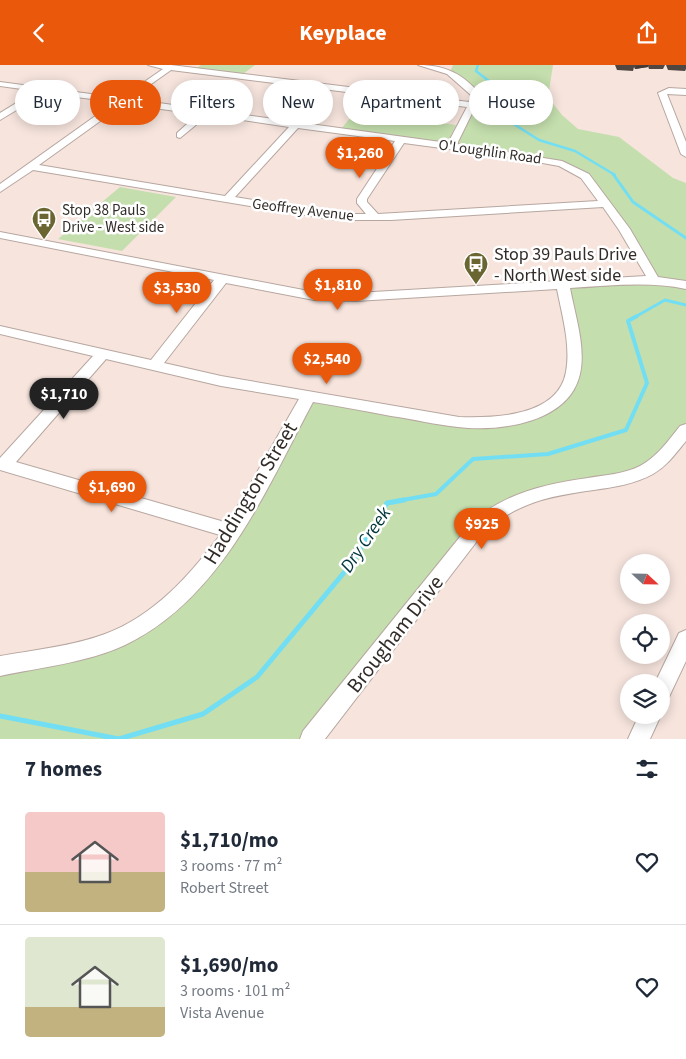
<!DOCTYPE html>
<meta charset="utf-8">
<style>
:root{--surface:#fff;--page:#f6f6f7;--text:#1f2937;--muted:#747a83;--line:#e0e1e3;--accent:#ea580c}
body{margin:0;font-family:"Source Sans 3",sans-serif;background:var(--page);color:var(--text);height:100vh;display:flex;flex-direction:column;font-size:19px;white-space:nowrap}
*{box-sizing:border-box;margin:0}
p{font-size:16px;color:var(--muted)}
.icon{flex:none;width:28px;height:28px;fill:none;stroke:currentColor;stroke-width:2;stroke-linecap:round;stroke-linejoin:round}
.map{position:relative;height:674px;overflow:hidden}
.sheet{display:flex;flex-direction:column;background:var(--surface);flex:1}
.sheet>*{flex:none}
.guide{position:absolute;left:15px;top:15px;width:656px;height:45px;display:flex;gap:10px}
.needle{width:32px;rotate:112deg}
.controls{position:absolute;left:620px;top:489px;display:grid;gap:10px}
.controls a{display:grid;place-items:center;width:50px;height:50px;border-radius:50%;background:var(--surface);box-shadow:0 2px 12px #0003;font-size:25px}
.price{position:absolute;translate:-50% -42px;padding:0 11px;border-radius:18px;background:var(--accent);color:#fff;font-size:16px;line-height:32px;filter:drop-shadow(0 1px 2px #0008)}
.price::after{content:'';position:absolute;left:50%;top:30px;width:15px;height:11px;margin-left:-8px;background:inherit;clip-path:polygon(0 0,100% 0,50% 100%)}
.price.selected{background:#222;color:#fff}
ul{padding:0;list-style:none}
li{display:flex;align-items:center;gap:15px;height:125px;padding:0 25px}
li+li{border-top:1px solid var(--line)}
li span{display:grid;place-items:center;flex:none;width:140px;height:100px;border-radius:5px;color:#555}
li>.icon{margin-inline-start:auto}
span .icon{width:60px;height:60px;fill:#fffc;stroke-width:1}
li b{font-size:21px}
h2{display:flex;justify-content:space-between;align-items:center;height:60px;padding:0 25px;font-size:21px}
.pill{padding:0 18px;border-radius:22px;background:var(--surface);box-shadow:0 2px 12px #0003;font-size:18px;line-height:45px}
.pill.selected{background:var(--accent);color:#fff}
header{display:flex;justify-content:space-between;align-items:center;height:65px;padding:0 25px;background:var(--accent);color:#fff;font-size:22px;font-weight:700}
.map>svg:first-child{display:block}
.green{fill:#c4dead}
.lines{fill:none;stroke-linecap:round;stroke-linejoin:round}
.stream-far3{stroke:#72def4;stroke-width:2.5}
.stream-far2{stroke:#72def4;stroke-width:3}
.stream-far1{stroke:#72def4;stroke-width:4}
.stream{stroke:#72def4;stroke-width:5}
.minor-casing{stroke:#b7a7a0;stroke-width:2}
.minor{fill:#fff;fill-rule:evenodd}
.wall{fill:#524640}
.shaded-wall{fill:#423934}
.labels{text-anchor:middle;dominant-baseline:central;stroke-width:5;stroke-linejoin:round;paint-order:stroke}
.far-street-label{font-size:15px;fill:#322c29;stroke:#fff}
.far-poi-label{font-size:15px;fill:#322c29;stroke:#fff;text-anchor:start}
.poi-label{font-size:18px;fill:#322c29;stroke:#fff;text-anchor:start}
.water-label{font-size:19px;font-style:italic;fill:#00343d;stroke:#fff}
.near-street-label{font-size:21px;fill:#322c29;stroke:#fff}
</style>
<header><svg class="icon" aria-label="back" viewBox="0 0 24 24"><path d="M15 5l-7 7 7 7"/></svg>Keyplace<svg class="icon" aria-label="share" viewBox="0 0 24 24"><path d="M12 15V3M7 8l5-5 5 5M5 13v7h14v-7"/></svg></header>
<div class="map">
<svg width="686" height="674" viewBox="0 0 686 674">
<rect width="100%" height="100%" fill="#f6e4dd"/>
<path class="green" d="M201,0H255L243,9L196,4Z
M453,0H553L548,32L562,50L578,64L619,72L673,113L686,118V367L659,397L502,441L312,674H0V600L141,562L219,485L308,332L467,358L538,347L572,311L563,220L658,215L585,111L569,101L451,82L478,31L450,7Z
M355,47L456,60L447,79L341,64Z
M120,122L176,132L122,186L58,174Z"/>
<g class="lines">
<path class="stream-far3" d="M478,0L476,6L507,30L509,56L539,75L575,86L615,110"/>
<path class="stream-far2" d="M613,109L633,137L686,173
M635,252L665,235L686,240"/>
<path class="stream-far1" d="M397,436L436,429L473,394L548,389L626,365L647,318L628,256L637,251"/>
<path class="stream" d="M0,651L119,674
M119,674L203,649L257,612L352,498L387,438L404,435"/>
<defs>
<path id="minor" d="M148,0H171L469,37L472,31L447,9L418,0C446,0 463,9 481,30L457,79L562,96L589,109L630,164L658,212L686,216V224C648,216 609,221 570,223C575,250 586,282 580,309C569,358 500,367 458,362C436,360 414,354 391,351C365,346 339,341 313,337C266,425 221,534 125,580C86,598 42,602 0,611V591C35,585 72,581 105,569C154,551 190,510 220,470L0,405V393L93,291L0,269V261L151,295L214,215L0,173V167L314,227L356,228L646,211L619,165L603,142L391,155H335L33,105L0,127V119L115,37L45,28L0,55V48L36,26L0,21V17L121,33L163,4ZM171,5L467,42L448,78L130,34ZM124,39L198,49L177,68V72L180,73L208,50L289,62L225,131L39,100ZM298,63L395,76L357,134V138L366,149H335L235,132ZM404,78L515,93L559,101L581,113L598,136L378,149L367,137V134ZM226,218L314,235L356,236L557,224C562,250 571,280 566,307C558,352 494,353 459,352L221,311L164,298ZM106,294L221,321L299,334L228,458L16,397Z
M669,23L686,24V30L667,29L686,77V92L681,89L658,28Z
M686,359V376C676,388 667,401 653,409C635,419 614,422 594,425C550,431 518,437 484,467L325,674H300L303,666L472,457C505,428 545,419 588,413C605,410 624,409 640,401C657,392 668,376 680,361Z
M686,565V596L668,634L661,637V618H655L679,568Z
M639,650H661L650,674H628Z"/>
</defs>
<use href="#minor" class="minor-casing"/>
<use href="#minor" class="minor"/>
</g>
<path class="wall" d="M615,0H665L663,4H649L648,1V2L635,4L634,2L633,6L617,5Z
M666,0H686V4L685,6L668,5Z"/>
<path class="shaded-wall" d="M648,0V2L635,4L636,1Z"/>
<defs>
<symbol id="bus-pin" viewBox="-11 -11 22 30"><path d="M0 17L-7.5 6A9.5 9.5 0 1 1 7.5 6Z" fill="#6b6531" stroke="#fff"/><path d="M-5-6H5V4H4V6H2V4H-2V6H-4V4H-5ZM-3.5-4V0h7V-4ZM-3.5 1.2v1.5H-2V1.2ZM2 1.2v1.5H3.5V1.2Z" fill="#fff"/></symbol>
</defs>
<g fill-rule="evenodd">
<use href="#bus-pin" x="30" y="140" width="28" height="38"/>
<use href="#bus-pin" x="462" y="185" width="28" height="38"/>
</g>
<g class="labels">
<g class="far-street-label">
<text transform="translate(490 87) rotate(8)">O'Loughlin Road</text>
<text transform="translate(303 145) rotate(7)">Geoffrey Avenue</text>
</g>
<g class="far-poi-label">
<text x="62" y="145">Stop 38 Pauls<tspan x="62" dy="17">Drive - West side</tspan></text>
</g>
<g class="poi-label">
<text x="494" y="189">Stop 39 Pauls Drive<tspan x="494" dy="21">- North West side</tspan></text>
</g>
<g class="water-label">
<text transform="translate(366 475) rotate(-56)">Dry Creek</text>
</g>
<g class="near-street-label">
<text transform="translate(250 428) rotate(-59)">Haddington Street</text>
<text transform="translate(395 569) rotate(-52)">Brougham Drive</text>
</g>
</g>
</svg>
<div class="controls">
<a><svg class="needle" viewBox="-14 -14 28 28"><path d="M0-13l5 13h-10z" fill="#e53935"/><path d="M0 13l5-13h-10z" fill="#747a83"/></svg></a>
<a><svg class="icon" aria-label="locate" viewBox="0 0 24 24"><circle cx="12" cy="12" r="6"/><path d="M12 2v4M12 18v4M2 12h4M18 12h4"/></svg></a>
<a><svg class="icon" aria-label="layers" viewBox="0 0 24 24"><path d="M12 4l9 5-9 5-9-5zM3 14l9 5 9-5"/></svg></a>
</div>
<b class="price" style="left:360px;top:114px">$1,260</b>
<b class="price" style="left:338px;top:246px">$1,810</b>
<b class="price" style="left:177px;top:249px">$3,530</b>
<b class="price" style="left:327px;top:320px">$2,540</b>
<b class="price selected" style="left:64px;top:355px">$1,710</b>
<b class="price" style="left:112px;top:448px">$1,690</b>
<b class="price" style="left:482px;top:485px">$925</b>
<div class="guide">
<a class="pill">Buy</a>
<a class="pill selected">Rent</a>
<a class="pill">Filters</a>
<a class="pill">New</a>
<a class="pill">Apartment</a>
<a class="pill">House</a>
</div>
</div>
<section class="sheet">
<h2>7 homes<svg class="icon" aria-label="filters" viewBox="0 0 24 24"><path d="M4 7h16M4 17h16"/><circle cx="9" cy="7" r="2"/><circle cx="15" cy="17" r="2"/></svg></h2>
<ul>
<li><span style="background:linear-gradient(#f6c9c9 60%,#c2b280 0)"><svg class="icon" aria-label="home" viewBox="0 0 24 24"><path d="M3 11l9-7 9 7M6 9v11h12V9"/></svg></span><div><b>$1,710/mo</b><p>3 rooms · 77 m²</p><p>Robert Street</p></div><svg class="icon" aria-label="heart" viewBox="0 0 24 24"><path d="M12 20l-8-8c-3-5 5-10 8-4 3-6 11-1 8 4z"/></svg></li>
<li><span style="background:linear-gradient(#dfe7d0 70%,#c2b280 0)"><svg class="icon" aria-label="home" viewBox="0 0 24 24"><path d="M3 11l9-7 9 7M6 9v11h12V9"/></svg></span><div><b>$1,690/mo</b><p>3 rooms · 101 m²</p><p>Vista Avenue</p></div><svg class="icon" aria-label="heart" viewBox="0 0 24 24"><path d="M12 20l-8-8c-3-5 5-10 8-4 3-6 11-1 8 4z"/></svg></li>
</ul>
</section>
